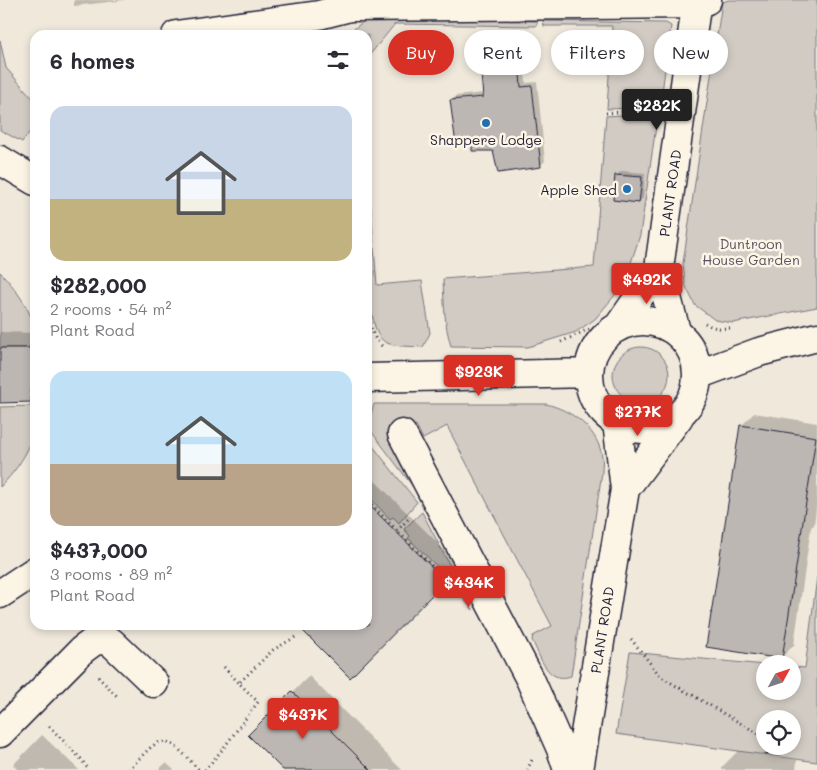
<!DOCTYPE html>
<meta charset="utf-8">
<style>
:root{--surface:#fff;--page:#f2f2f3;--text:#2b2b33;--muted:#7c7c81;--accent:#d93025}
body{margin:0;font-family:Mali,sans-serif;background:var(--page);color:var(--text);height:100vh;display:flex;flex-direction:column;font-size:19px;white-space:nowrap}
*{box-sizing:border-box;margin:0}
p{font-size:16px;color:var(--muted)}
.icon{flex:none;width:28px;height:28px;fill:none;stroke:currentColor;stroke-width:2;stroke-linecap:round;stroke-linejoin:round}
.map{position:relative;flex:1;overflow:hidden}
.panel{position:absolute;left:30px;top:30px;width:342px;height:600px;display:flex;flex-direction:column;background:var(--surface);border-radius:15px;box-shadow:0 2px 8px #0003}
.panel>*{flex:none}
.top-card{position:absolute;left:388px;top:30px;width:354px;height:45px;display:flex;gap:10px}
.needle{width:32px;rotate:50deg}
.controls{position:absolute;left:756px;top:655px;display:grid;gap:10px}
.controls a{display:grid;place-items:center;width:45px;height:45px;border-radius:50%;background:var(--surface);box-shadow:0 2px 8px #0003;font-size:25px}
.price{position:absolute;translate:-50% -42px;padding:0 11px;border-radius:5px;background:var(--accent);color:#fff;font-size:16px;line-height:32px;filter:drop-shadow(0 1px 2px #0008)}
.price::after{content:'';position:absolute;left:50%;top:30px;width:15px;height:11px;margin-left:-8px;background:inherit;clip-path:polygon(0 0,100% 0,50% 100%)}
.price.active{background:#222;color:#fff}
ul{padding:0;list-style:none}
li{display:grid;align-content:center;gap:10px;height:265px;padding:0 20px}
li span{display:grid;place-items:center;height:155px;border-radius:15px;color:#555}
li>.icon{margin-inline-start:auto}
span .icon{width:90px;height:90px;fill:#fffc;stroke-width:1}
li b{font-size:21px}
h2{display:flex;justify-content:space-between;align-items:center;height:60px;padding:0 20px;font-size:21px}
.tag{padding:0 18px;border-radius:22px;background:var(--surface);box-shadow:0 2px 8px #0003;font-size:18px;line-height:45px}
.tag.active{background:var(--accent);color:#fff}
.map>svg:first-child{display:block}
.green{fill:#d1cbc3;stroke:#7a767f;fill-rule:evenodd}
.shadow{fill:#0003}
.building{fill:#bcb7b3;stroke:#22223b}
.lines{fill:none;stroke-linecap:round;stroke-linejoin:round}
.minor-casing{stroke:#22223b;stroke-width:31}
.path{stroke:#22223b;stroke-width:3;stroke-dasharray:1 4;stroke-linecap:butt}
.minor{stroke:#fcf5e5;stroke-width:28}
.poi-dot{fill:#1f6fb2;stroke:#fcf5e5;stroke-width:2}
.labels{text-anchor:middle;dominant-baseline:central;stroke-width:5;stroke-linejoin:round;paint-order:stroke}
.poi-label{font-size:14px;fill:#22223b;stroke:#fcf5e5}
.street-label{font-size:14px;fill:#22223b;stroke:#fcf5e5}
.park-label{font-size:14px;fill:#575564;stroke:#fcf5e5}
</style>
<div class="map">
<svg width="817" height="770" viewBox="0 0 817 770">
<rect width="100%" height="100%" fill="#efe8db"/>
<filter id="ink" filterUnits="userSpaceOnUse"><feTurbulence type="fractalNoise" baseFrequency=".02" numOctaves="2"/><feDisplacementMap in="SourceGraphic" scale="10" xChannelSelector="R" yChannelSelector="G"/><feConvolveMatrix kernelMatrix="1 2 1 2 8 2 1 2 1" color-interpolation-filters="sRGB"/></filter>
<g filter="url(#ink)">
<path class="green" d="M729,0H817V307L733,323L715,320L695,305L685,285L683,263L722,2Z
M371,19L538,21L536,26L395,24L368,57V35H346L364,21Z
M543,21L666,23L671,26L660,107L607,109L612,26H544Z
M0,40L6,68L35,101V125L22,142L0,130Z
M658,113L640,235L628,272L615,295L595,319L576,332L528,347L451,346C444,324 444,302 443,279L594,267L606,116Z
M368,174L377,285L422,281L430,333L423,347C385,345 377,349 371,307H368Z
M0,272C14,286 33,312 35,332L32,336L31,348H0Z
M613 375a28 28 0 1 1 56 0a28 28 0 1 1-56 0Z
M374,404H546C571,410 597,428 602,456C603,461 602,467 602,472L571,676C547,684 541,658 532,640L533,636L552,626L447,426L423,439L416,425L391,437L417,487L414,488L371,431L369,421Z
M31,406L33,419L35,420C35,445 17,470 0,487V407Z
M368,440L417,502L399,523L393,517L390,519L368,496Z
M422,512L473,610L450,584L452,581L408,538L410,536L404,529Z
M817,577V762L616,734L630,652L765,665V691H792L793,667L805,668ZM765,719H792V746H765Z"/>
<path class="shadow" d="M74,0H126L74,6Z
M522,43L526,83L537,82L545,161L540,166L473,143L451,101L456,96L484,93L480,52L485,47Z
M621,171L645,173L643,198L639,202L617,175Z
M0,332L35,333V397L31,401H0Z
M754,413L817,423V501L814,525L811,527L794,645L782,657L741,426Z
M373,479L460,565L350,676L299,625H368V484Z
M309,676L402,770H285L250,735Z
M42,735L79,770H18L13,765Z
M738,751L797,760L796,770H722V767Z
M166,763L174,770H158Z"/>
<path class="building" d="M518,48L521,87L532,86L541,167L498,173L493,151H472V144L456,145L450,100L483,97L479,51Z
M615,175L642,177L639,203L613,200Z
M0,348H31L32,363H35V389H31V402L0,403Z
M740,425L816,437L782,659L706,647Z
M368,504L446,581L350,678L297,625H368Z
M292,691L371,770H283L248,735Z"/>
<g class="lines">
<defs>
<path id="minor" d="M176,35L319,15L350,7L697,4L707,0
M0,160L35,181
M589 375a54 54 0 1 1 108 0a54 54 0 1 1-108 0Z
M618,327L659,268
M676,331L659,268L697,0
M697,375L759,352L817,337
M368,378L589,373
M402,434L530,679L561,749L568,770
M625,489L679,417
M0,594L35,571
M0,733L82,650L97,639L111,642L154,683
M579,770L625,489L617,422"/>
</defs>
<use href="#minor" class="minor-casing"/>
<path class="path" d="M606,113L650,110
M31,144L35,137
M368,310H370C370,324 371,337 382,346
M705,323C712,328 721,329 730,328
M561,342L589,329
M368,418L370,408
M368,434L372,441
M368,501L438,572
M397,531L410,517
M631,639L661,677L759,734L765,742
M224,667L239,683
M98,677L117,696
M49,726L81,759L89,770
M767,755V746
M129,770C164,731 164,733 199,770
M205,770L222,750L258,702L239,683L273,650L297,636
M527,770L532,760"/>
<use href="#minor" class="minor"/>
</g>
</g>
<g class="poi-dot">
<circle cx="486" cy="123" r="5"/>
<circle cx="627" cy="189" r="5"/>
</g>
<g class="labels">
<g class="poi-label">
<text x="486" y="139">Shappere Lodge</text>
<text x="617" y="189" text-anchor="end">Apple Shed</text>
</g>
<g class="street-label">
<text transform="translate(670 193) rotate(-82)">PLANT ROAD</text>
<text transform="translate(602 630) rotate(-81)">PLANT ROAD</text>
</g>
<g class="park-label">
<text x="751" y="243">Duntroon<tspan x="751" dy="16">House Garden</tspan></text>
</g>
</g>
</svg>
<div class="controls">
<a><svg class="needle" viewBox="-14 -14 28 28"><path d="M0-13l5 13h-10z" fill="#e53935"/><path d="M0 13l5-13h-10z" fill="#7c7c81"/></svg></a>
<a><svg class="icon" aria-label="locate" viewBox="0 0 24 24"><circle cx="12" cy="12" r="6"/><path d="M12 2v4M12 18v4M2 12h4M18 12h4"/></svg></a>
</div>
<b class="price active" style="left:657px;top:131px">$282K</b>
<b class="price" style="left:647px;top:305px">$492K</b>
<b class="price" style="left:479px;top:397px">$923K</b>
<b class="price" style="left:638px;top:437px">$277K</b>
<b class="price" style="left:469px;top:608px">$434K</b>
<b class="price" style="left:303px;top:740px">$437K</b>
<div class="top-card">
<a class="tag active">Buy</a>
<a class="tag">Rent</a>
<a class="tag">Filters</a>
<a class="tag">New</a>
</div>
<section class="panel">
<h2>6 homes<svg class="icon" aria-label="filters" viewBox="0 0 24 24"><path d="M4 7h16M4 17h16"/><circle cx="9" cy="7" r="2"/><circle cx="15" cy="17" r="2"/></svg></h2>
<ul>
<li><span style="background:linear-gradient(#c9d6e8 60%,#c2b280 0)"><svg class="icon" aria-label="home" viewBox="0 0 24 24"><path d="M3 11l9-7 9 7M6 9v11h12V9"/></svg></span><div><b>$282,000</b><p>2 rooms · 54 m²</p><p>Plant Road</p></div></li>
<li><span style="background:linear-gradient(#bfe0f5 60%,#b9a48a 0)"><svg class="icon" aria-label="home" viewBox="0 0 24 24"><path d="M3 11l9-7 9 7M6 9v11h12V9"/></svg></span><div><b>$437,000</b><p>3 rooms · 89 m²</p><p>Plant Road</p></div></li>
</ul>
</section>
</div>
